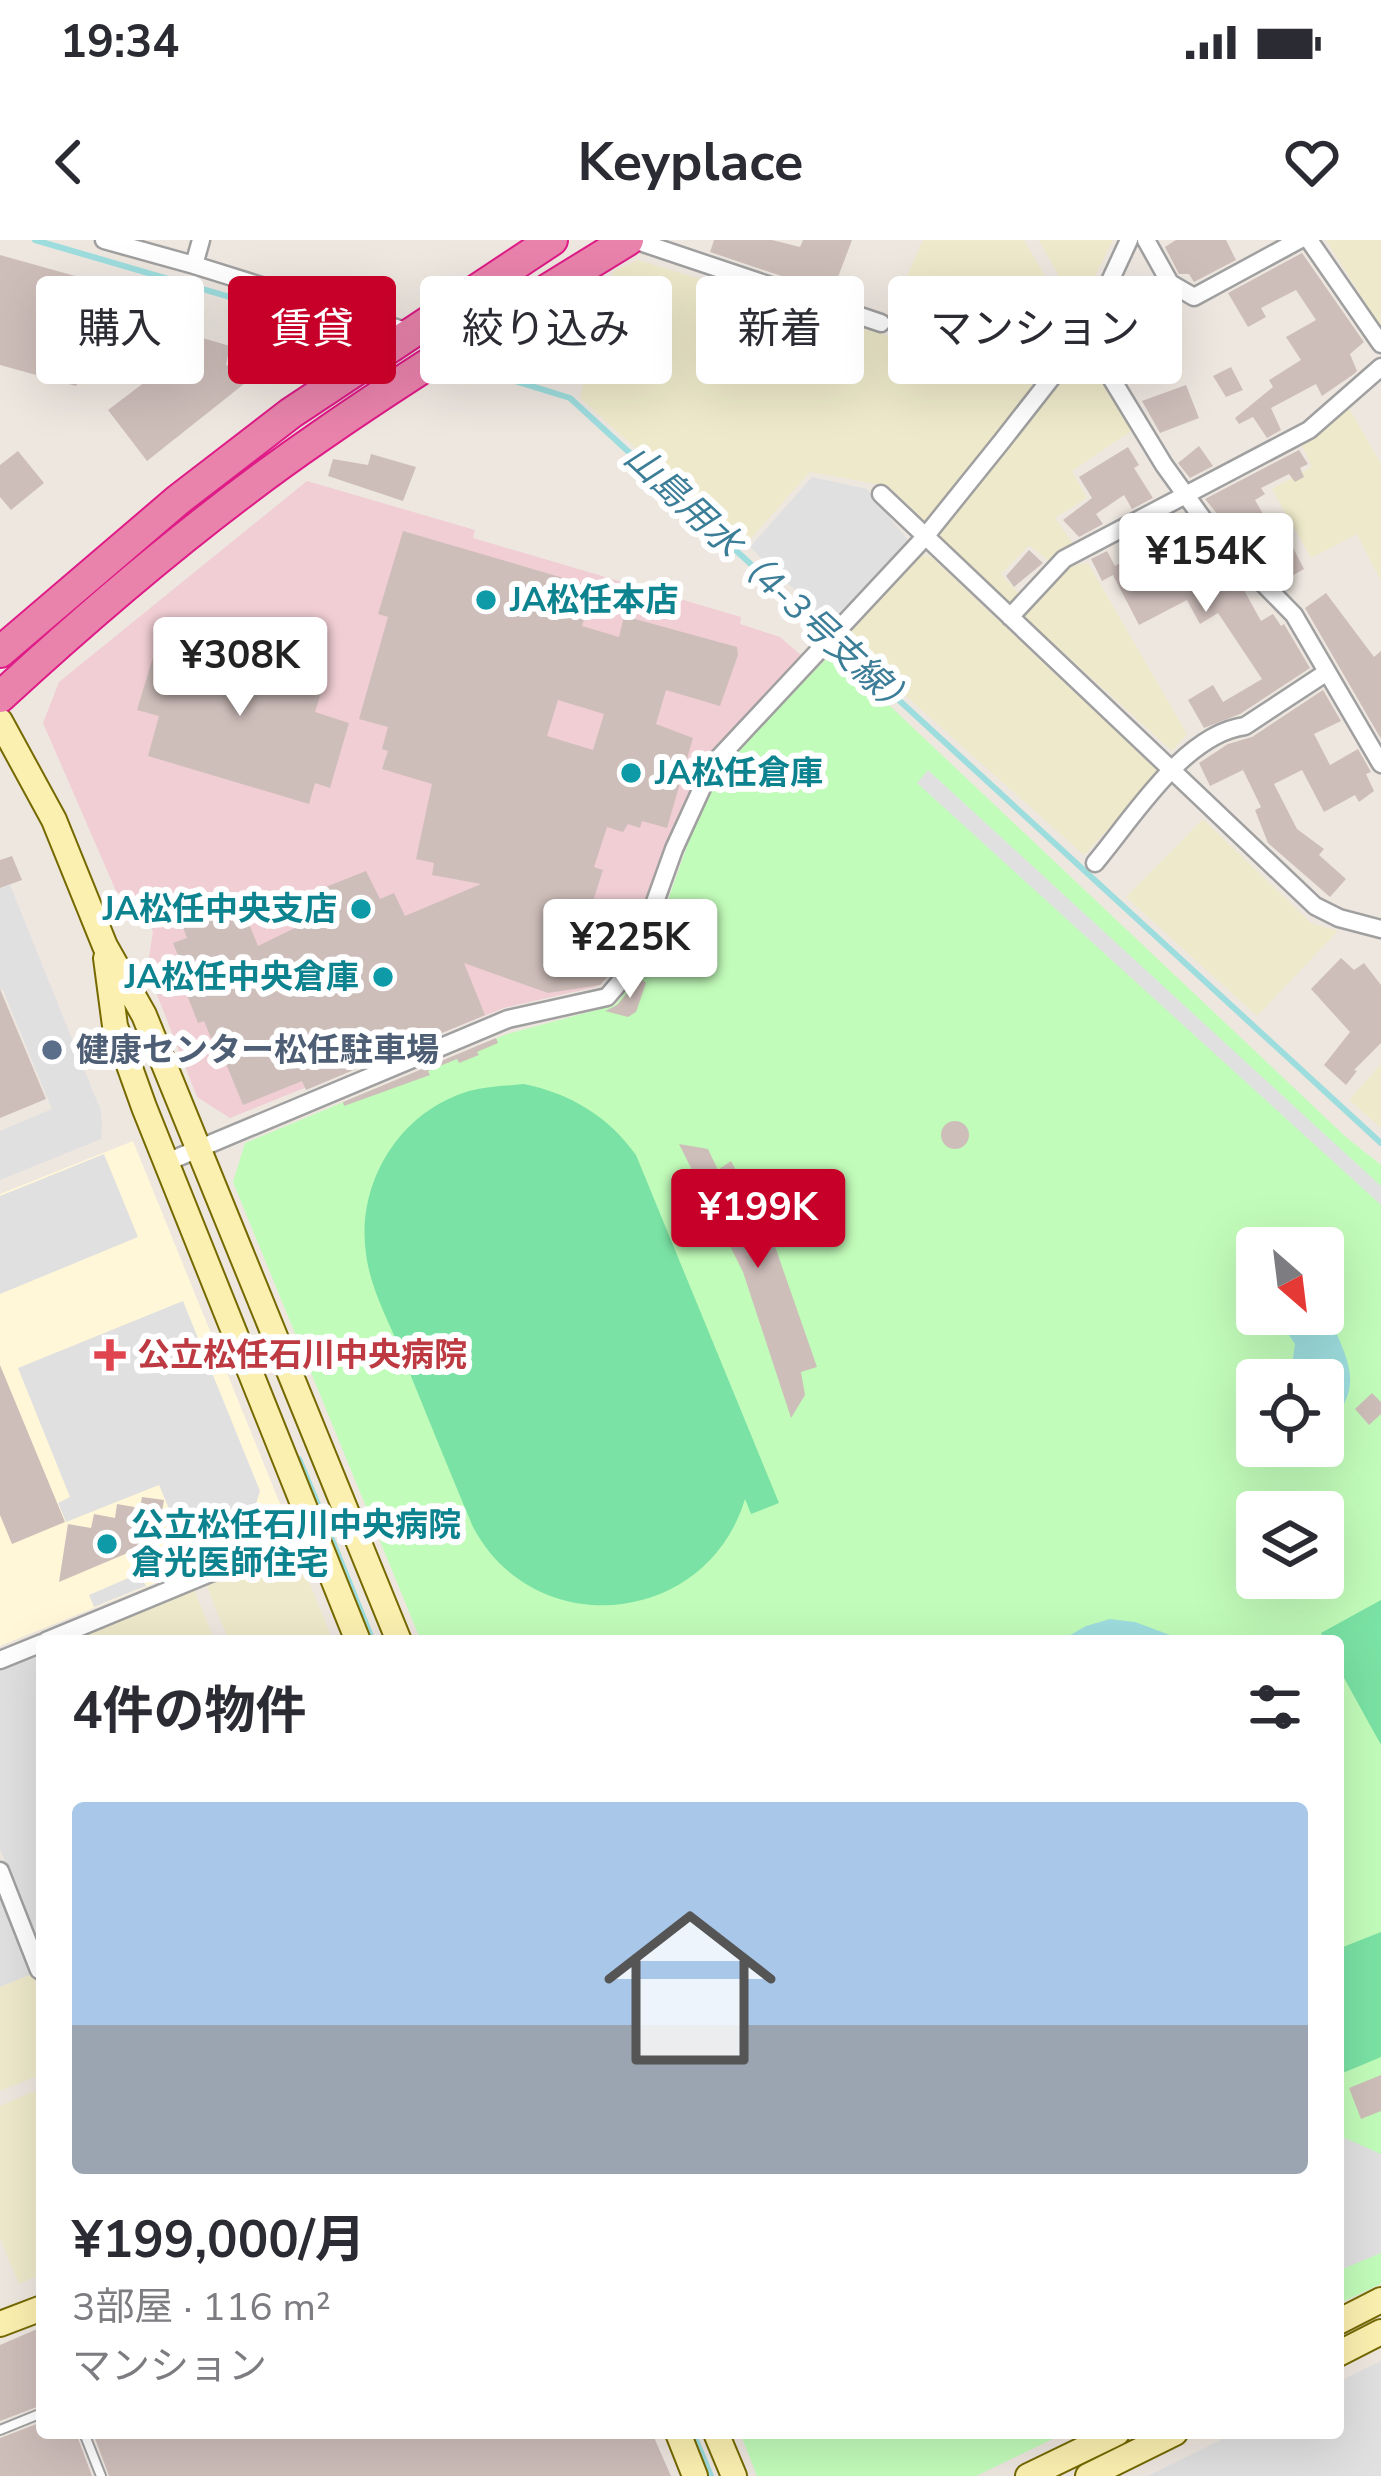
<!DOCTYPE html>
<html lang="ja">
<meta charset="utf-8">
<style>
:root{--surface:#fff;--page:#f2f2f3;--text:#2b2b33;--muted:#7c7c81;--line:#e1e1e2;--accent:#c7002a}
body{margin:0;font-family:"Nunito Sans","Noto Sans JP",sans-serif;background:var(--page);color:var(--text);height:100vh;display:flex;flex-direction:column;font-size:45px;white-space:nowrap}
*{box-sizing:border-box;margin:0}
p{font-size:39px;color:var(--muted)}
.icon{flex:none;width:66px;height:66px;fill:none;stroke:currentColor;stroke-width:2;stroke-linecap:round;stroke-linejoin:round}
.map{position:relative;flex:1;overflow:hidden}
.panel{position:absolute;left:36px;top:1395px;width:1308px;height:804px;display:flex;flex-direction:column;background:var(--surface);border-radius:12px;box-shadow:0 12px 48px #0002}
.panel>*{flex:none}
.guide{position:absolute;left:36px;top:36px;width:1311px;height:108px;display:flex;gap:24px}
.needle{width:78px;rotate:152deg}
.buttons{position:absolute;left:1236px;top:987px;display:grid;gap:24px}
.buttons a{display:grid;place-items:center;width:108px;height:108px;border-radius:12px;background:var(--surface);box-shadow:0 12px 48px #0002;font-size:60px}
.price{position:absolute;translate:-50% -102px;padding:0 27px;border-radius:12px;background:#fff;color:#222;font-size:39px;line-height:78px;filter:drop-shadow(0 3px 6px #0008)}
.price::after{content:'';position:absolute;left:50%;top:72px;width:36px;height:27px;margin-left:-18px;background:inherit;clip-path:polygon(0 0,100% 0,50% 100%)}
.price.current{background:var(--accent);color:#fff}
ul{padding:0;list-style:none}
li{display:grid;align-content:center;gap:24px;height:636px;padding:0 36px}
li+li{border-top:3px solid var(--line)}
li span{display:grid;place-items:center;height:372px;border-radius:12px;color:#555}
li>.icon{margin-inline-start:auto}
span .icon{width:216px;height:216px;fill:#fffc;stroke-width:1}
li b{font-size:51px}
h2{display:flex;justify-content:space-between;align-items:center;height:144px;padding:0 36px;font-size:51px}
.tag{padding:0 42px;border-radius:12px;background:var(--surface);box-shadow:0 12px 48px #0002;font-size:42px;line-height:108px}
.tag.current{background:var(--accent);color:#fff}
.status{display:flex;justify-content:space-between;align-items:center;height:84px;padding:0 60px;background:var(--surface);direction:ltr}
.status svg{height:33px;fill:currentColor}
header{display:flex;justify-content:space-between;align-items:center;height:156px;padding:0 36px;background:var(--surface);font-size:54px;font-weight:700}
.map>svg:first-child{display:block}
.commercial{fill:#f0ced4}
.education{fill:#fff7d8}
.farmland{fill:#eee9ca}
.park{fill:#c2fcba;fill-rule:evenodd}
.pitch{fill:#7ae2a4}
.parking{fill:#e0e0e0}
.water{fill:#9eddde}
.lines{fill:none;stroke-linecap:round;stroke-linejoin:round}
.stream{stroke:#9eddde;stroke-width:6}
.building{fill:#cebeba;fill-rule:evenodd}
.lane-casing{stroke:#a0a0a0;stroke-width:12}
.street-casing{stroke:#a0a0a0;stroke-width:21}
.secondary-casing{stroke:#756900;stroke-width:28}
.highway-casing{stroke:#de1b87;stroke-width:34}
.lane{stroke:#fff;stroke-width:8}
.street{stroke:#fff;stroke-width:16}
.secondary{stroke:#fcf0b0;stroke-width:24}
.highway{stroke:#ea83ac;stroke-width:30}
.culture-dot{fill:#0f9aa8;stroke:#fff;stroke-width:4.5}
.service-dot{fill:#5c6f8a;stroke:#fff;stroke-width:4.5}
.health-dot{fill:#e0444e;stroke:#fff;stroke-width:4.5}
.labels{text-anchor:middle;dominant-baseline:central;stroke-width:12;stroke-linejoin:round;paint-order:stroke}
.culture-label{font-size:33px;font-weight:bold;fill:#0d838f;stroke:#fff;text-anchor:start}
.service-label{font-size:33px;font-weight:bold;fill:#4e5e75;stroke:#fff;text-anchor:start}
.health-label{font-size:33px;font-weight:bold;fill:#be3a42;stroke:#fff;text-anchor:start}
.water-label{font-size:36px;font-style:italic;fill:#3c7d97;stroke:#fff}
</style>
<div class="status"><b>19:34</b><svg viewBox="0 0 49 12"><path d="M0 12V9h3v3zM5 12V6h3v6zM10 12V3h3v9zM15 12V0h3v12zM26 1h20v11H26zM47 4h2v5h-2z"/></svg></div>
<header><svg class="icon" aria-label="back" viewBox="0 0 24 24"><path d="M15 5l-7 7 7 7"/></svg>Keyplace<svg class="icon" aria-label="heart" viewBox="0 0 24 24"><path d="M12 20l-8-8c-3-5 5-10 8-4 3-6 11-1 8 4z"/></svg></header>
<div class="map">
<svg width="1381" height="2236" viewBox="0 0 1381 2236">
<rect width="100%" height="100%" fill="#eee7e0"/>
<path class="commercial" d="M307,241L475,290L473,298L741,377L740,384L780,397L802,416L703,521L625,721L595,747L504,768L230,878L197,857L147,729L153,692L144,671L116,651L43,483L59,442Z"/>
<path class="education" d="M133,901L285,1276L274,1295L0,1406V954Z"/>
<path class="farmland" d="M923,0H1024L1077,91L1051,127L1044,131L888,80Z
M1039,0H1113L1078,71Z
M1326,0H1381V88Z
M638,20L1040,142L925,281L888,246L810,232L744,306L580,158L602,58L614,31Z
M1083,106L1134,189L1072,231L1087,258L1055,278L1074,305L1050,322L1029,305L1001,334L1022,357L1011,367L932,295Z
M1346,163L1381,224V341L1357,294L1311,318L1272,249L1312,227L1300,201Z
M917,315L930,316L1160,533L1084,615L842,399Z
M1088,323L1187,494L1172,511L1022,375L1061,327Z
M1203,579L1311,683L1338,691L1257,776L1126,657Z
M1381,824V888L1349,860Z
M294,1305L333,1401H229L205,1342Z
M193,1347L215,1401H71L70,1399Z
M34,1733L42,1753V1834L0,1851V1747Z
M42,1848V2034L19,2044L0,1998V1866Z"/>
<path class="park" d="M833,412L1346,897L1381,925V2044L1338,2064V1401H421L233,942L245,903L507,794L615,765L643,730L707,550L722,525ZM1257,1008H1323V1074H1257ZM1257,1140H1323V1206H1257ZM1257,1272H1323V1338H1257Z
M740,2193H1065L976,2236H757Z"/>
<path class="pitch" d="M524,844C571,854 608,876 636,915L779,1263L751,1274L745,1259C707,1386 535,1404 473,1287C448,1228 424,1168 400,1109C387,1078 370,1047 366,1014C356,943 399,872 469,851C487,846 506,846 524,844Z
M1381,1360V1505L1338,1427V1401H1325L1321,1393Z
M1381,1692V1817L1338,1835V1709Z"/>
<path class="parking" d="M812,237L867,249L911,304L832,386L750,307Z
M928,530L1381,946V965L917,543Z
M10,645L101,871L102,884L101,899L0,940V891L52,869L3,750H0V649Z
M104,914L138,997L0,1054V956Z
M183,1061L260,1251L254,1270L182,1300L159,1245L66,1282L58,1263L70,1257L18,1128Z
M140,1333L146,1346L94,1367L89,1355Z
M42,1413V1713L0,1609V1429Z
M0,1650L34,1733L0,1747Z
M1338,1895L1381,1914V2013L1338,2031Z
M1381,2121V2236H1148L1235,2193H1338V2142Z"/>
<path class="water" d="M1323,1047C1329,1104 1381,1138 1323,1189V1140H1290L1295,1104L1285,1089L1266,1074H1323Z
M1110,1379L1135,1382L1186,1401H1060L1086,1386Z"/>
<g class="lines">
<path class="stream" d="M35,0L377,100
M454,122L570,158L1381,903
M299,1219L321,1272
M329,1292L373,1401
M693,2193L711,2236"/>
</g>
<path class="building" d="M714,0H772L800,7L803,0H852L832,53L710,12Z
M1176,0H1226L1236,20L1194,42L1189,34H1179L1165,7Z
M1302,13L1364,102L1350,114L1357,131L1354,134L1322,156L1316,144L1271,168L1281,190L1267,198L1253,177L1239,184L1235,178L1273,147L1269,140L1301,120L1286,97L1316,80L1296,50L1261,68L1266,77L1248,87L1228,53Z
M0,15L168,62L161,86L230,106L226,125L254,136L147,221L108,170L149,139L88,124L76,146L0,125Z
M570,61L591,67L578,101L558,93Z
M1154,70L1163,88L1123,111L1111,94Z
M1231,127L1243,150L1226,157L1213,136Z
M1186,145L1199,178L1160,193L1142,161Z
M1199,206L1213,226L1190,238L1178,223Z
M1128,207L1139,225L1134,228L1153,258L1132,269L1124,255L1096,274L1103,284L1079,297L1063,280L1092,258L1079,237Z
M1299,210L1308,224L1300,228L1304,237L1295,242L1289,234L1261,248L1265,254L1255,260L1279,302L1256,318L1241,295L1237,298L1205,259Z
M18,211L44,243L11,270L0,257V225Z
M371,214L416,227L403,261L328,236L333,219L368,225Z
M1165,280L1182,308L1188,305L1198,310L1205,306L1227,348L1239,341L1261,381L1273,374L1281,386L1284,384L1310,428L1240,474L1204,488L1188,460L1213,445L1223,462L1262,439L1218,373L1200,384L1187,360L1139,385L1113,335L1102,341L1091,319L1107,311L1115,326L1156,304L1147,290Z
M403,291L594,347L582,386L619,397L624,376L737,407L738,415L720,466L666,450L656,484L693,498L667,588L642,581L640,588L628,584L623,592L607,587L594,627L603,630L593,661L619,664L623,669L618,694L625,697L613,731L600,745L548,753L464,723L485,775L306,850L302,841L243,865L220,809L216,810L204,781L198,783L187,755L193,752L173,703L187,698L181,682L239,659L258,706L311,680L308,673L315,670L308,654L366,631L380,659L394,653L405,676L481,644L432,635L434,623L416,619L432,544L382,529L388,511L382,509L388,487L359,479L388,377L378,374ZM558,460L604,474L593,510L547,496Z
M1290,302L1304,329L1290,337L1276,310Z
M1029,310L1043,323L1014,347L1006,336Z
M1326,353L1374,417L1381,411V499L1305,368Z
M161,391L325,440L315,472L349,483L330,548L315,543L309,564L148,516L159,476L137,470Z
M1323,450L1341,481L1314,494L1330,525L1358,509L1371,532L1366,534L1374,551L1359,562L1355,555L1324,572L1302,530L1274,544L1297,589L1324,609L1319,615L1346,639L1330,657L1268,603L1255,570L1261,567L1243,530L1210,546L1199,523L1228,504L1252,497Z
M12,616L22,640L0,648V620Z
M1341,718L1354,730L1364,723L1381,745V803L1354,830L1357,831L1346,845L1324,825L1350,792L1311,749Z
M640,738L646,743L636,772L628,777L605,771L617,765Z
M0,749L46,859L0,878Z
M496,798L498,803L477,812L479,815L459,823L457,819L428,831L430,835L344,866L343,862Z
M941 895a14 14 0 1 1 28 0a14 14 0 1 1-28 0Z
M679,904L708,909L718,930L731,921L770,992L817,1127L801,1132L805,1155L791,1178L743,1032Z
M0,1125L65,1282L12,1304L0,1275Z
M1372,1153L1381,1162V1174L1369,1185L1355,1169Z
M142,1257L164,1260L159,1289L163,1298L59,1342L68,1284L91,1288L94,1274L115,1278L117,1264L140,1268Z
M1381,1835V1871L1361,1879L1349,1848Z
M42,2087V2165L0,2181V2105Z
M42,2182V2193H76L92,2236H0V2198Z
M93,2193H652L671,2236H109Z"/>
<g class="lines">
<defs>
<path id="lane" d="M0,2190L42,2173
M84,2193L101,2236"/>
<path id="street" d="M104,0L194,25
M201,0L194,25L409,92
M634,0L881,83
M1146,0L1170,43
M1299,0L1194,57L1170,43L1085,95L1164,225L1211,290L1294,375L1381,524
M1309,0L1381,104
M881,254L1315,666L1339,678L1381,689
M1010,377L1064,319L1309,190L1381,127
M1095,623C1133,578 1184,494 1245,486L1327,432
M167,922L508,779L607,757L631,729L674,609L713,524L924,298L1002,201L1085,95L1129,0
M46,1401L348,1276
M0,1420L42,1403
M0,1631L39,1730"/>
<path id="secondary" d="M0,481L54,580L105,706L144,775L399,1401
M106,718L115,786L144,867L358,1401
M1338,2082L1381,2060
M0,2084L42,2068
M1338,2114L1381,2092
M678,2193L695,2236
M716,2193L734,2236
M1028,2236L1117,2193
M1088,2236L1175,2193"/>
<path id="highway" d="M0,412L178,260L291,173L552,0
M0,457C100,365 207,274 319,197C420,127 524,64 628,0"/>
</defs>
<use href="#lane" class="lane-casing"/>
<use href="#street" class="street-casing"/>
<use href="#secondary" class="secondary-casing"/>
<use href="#highway" class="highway-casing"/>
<use href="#lane" class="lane"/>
<use href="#street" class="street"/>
<use href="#secondary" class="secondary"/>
<use href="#highway" class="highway"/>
</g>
<g class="culture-dot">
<circle cx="486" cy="360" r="12"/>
<circle cx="631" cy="533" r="12"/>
<circle cx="361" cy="669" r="12"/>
<circle cx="383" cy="737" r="12"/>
<circle cx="107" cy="1304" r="12"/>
</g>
<circle class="service-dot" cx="52" cy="810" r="12"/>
<path class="health-dot" d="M104 1097h12v12h12v12h-12v12h-12v-12h-12v-12h12z"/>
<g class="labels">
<g class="culture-label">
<text x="510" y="360">JA松任本店</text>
<text x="655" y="533">JA松任倉庫</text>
<text x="337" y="669" text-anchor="end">JA松任中央支店</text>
<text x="359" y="737" text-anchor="end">JA松任中央倉庫</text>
<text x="131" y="1285">公立松任石川中央病院<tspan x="131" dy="38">倉光医師住宅</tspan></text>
</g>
<g class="service-label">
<text x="76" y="810">健康センター松任駐車場</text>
</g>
<g class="health-label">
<text x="137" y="1115">公立松任石川中央病院</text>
</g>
<g class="water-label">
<text transform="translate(770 342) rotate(43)">山島用水（4-3号支線）</text>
</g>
</g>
</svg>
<div class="buttons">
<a><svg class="needle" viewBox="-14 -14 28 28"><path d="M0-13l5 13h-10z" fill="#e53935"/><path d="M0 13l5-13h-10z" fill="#7c7c81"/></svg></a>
<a><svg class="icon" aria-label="locate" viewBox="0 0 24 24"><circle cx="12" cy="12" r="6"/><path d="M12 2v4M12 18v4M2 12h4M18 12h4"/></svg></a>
<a><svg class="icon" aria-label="layers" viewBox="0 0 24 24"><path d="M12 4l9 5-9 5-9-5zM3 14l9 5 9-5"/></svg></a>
</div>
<b class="price" style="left:1206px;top:375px">¥154K</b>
<b class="price" style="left:240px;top:479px">¥308K</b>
<b class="price" style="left:630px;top:761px">¥225K</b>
<b class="price current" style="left:758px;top:1031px">¥199K</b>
<div class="guide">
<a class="tag">購入</a>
<a class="tag current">賃貸</a>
<a class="tag">絞り込み</a>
<a class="tag">新着</a>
<a class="tag">マンション</a>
</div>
<section class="panel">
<h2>4件の物件<svg class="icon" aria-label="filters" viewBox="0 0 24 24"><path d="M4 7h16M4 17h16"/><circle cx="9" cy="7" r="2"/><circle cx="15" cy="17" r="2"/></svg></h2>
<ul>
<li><span style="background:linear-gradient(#a9c7e8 60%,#9aa5b1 0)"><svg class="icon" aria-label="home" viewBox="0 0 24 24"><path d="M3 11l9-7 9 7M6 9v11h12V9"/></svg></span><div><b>¥199,000/月</b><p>3部屋 · 116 m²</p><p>マンション</p></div></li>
</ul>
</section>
</div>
